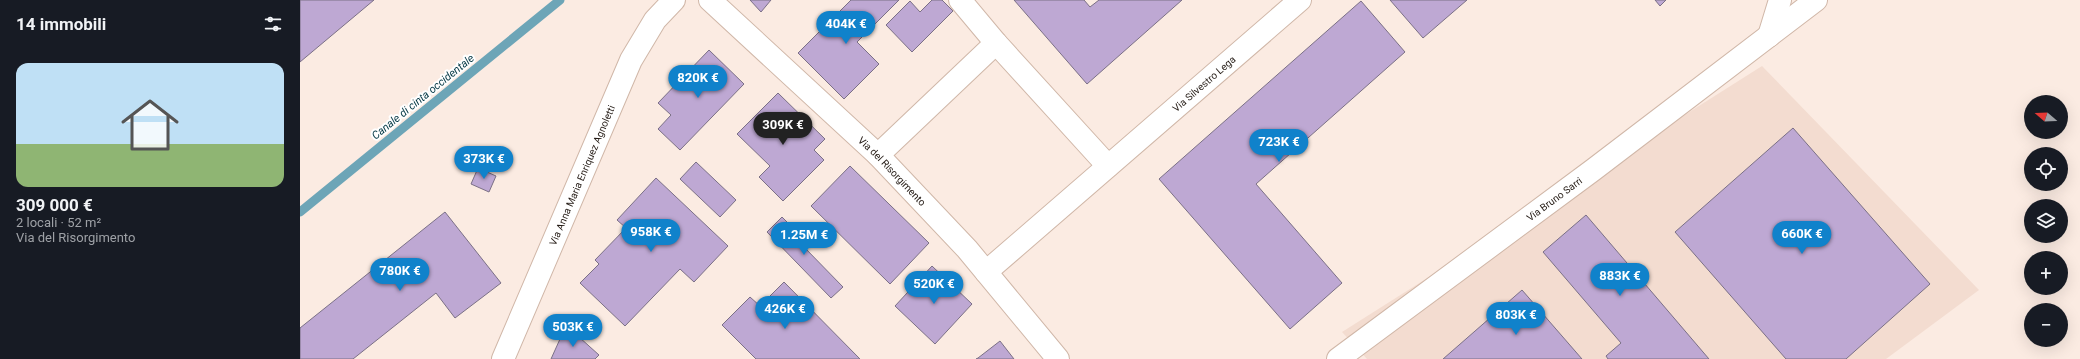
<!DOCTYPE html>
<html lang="it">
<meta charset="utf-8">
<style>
:root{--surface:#171b24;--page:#242831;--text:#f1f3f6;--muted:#9ea1a6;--accent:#1082cb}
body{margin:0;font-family:Roboto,sans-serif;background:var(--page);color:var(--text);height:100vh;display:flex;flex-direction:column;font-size:15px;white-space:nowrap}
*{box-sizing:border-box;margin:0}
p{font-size:13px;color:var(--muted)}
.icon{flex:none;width:22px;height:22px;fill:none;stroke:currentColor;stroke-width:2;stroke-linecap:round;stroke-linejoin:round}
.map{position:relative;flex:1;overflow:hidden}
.panel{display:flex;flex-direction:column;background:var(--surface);width:300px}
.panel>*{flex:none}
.needle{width:26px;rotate:289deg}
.tools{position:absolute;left:1724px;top:95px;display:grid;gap:8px}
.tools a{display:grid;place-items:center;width:44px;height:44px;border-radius:50%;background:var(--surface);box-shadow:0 4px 16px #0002;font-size:20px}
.price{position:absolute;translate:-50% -34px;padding:0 9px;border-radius:14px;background:var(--accent);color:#fff;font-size:13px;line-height:26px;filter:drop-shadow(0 1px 2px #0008)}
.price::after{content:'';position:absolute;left:50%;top:24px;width:12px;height:9px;margin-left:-6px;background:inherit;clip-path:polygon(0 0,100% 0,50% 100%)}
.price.on{background:#222;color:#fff}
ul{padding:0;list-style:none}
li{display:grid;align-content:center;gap:8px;height:212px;padding:0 16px}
li span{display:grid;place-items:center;height:124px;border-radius:12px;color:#555}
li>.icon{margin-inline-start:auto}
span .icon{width:72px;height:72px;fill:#fffc;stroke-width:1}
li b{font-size:17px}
h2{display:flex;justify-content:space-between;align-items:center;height:48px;padding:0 16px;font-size:17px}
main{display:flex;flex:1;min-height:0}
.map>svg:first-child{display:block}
.industrial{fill:#f3dcd0}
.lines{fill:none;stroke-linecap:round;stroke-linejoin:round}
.stream{stroke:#6da5b7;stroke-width:9}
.building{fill:#bea8d3;stroke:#7b7086}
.minor-casing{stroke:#d0b7a8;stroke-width:24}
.minor{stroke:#fff;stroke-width:22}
.labels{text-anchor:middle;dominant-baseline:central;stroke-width:4;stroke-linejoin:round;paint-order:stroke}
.street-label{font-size:10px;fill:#241b15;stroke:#fff}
.water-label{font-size:11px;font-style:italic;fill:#003542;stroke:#fff}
</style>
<main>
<section class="panel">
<h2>14 immobili<svg class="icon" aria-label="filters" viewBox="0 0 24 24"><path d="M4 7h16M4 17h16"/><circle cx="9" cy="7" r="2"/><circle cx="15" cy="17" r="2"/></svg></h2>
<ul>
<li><span style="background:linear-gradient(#bfe0f5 65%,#8fb573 0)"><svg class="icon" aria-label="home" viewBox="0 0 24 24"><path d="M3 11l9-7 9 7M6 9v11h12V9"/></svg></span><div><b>309 000 €</b><p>2 locali · 52 m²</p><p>Via del Risorgimento</p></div></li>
</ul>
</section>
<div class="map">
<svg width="1780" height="359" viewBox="0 0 1780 359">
<rect width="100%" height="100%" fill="#fbebe2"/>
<path class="industrial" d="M1462,66L1679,290L1586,359H1067L1042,332Z"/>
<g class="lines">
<path class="stream" d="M0,212L260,0"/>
</g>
<path class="building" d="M0,0H74L0,62Z
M450,0H471L461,12Z
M551,0H599L557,42L579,64L544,99L498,53Z
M632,0H642L653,11L612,52L586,25L610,1L620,12Z
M714,0H784L790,7L799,0H882L787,84Z
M1090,0H1167L1123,38Z
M1355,0H1366L1360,6Z
M1061,1L1105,52L956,184L1042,283L990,329L859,179Z
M409,50L444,84L380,150L358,129L371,115L358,103Z
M478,93L525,139L514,150L524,160L483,201L459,177L470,166L437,134Z
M1493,128L1630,284L1546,359H1486L1375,232Z
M396,162L436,200L420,217L380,179Z
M550,166L629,243L590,284L511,206Z
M178,168L196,176L189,192L171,184Z
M356,178L428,246L394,282L380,269L325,326L280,283L299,264L295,260L326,228L317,220Z
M145,212L201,283L155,318L136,293L53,359H0V328Z
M1286,215L1409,359H1308L1306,356L1321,343L1243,252Z
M482,217L507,242L503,246L543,287L531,298L467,232Z
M632,266L672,304L635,344L595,306Z
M484,282L560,359H456L422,325L450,297L460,306Z
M1222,290L1282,359H1143Z
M269,328L299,355L295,359H251L260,339Z
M700,341L714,359H676L678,358Z"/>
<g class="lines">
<defs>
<g id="minor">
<path id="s1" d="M410,0L578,155L667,249L758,359"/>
<path d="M660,0L696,43L808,166"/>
<path d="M1469,36L1480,0"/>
<path d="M578,155L696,43"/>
<path id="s2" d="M686,272L1000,0"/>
<path id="s3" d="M203,359L331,60L355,20L374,0"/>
<path id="s4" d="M1038,359L1293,170L1516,0"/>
</g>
</defs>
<use href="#minor" class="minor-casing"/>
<use href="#minor" class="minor"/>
</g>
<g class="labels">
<g class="street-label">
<text stroke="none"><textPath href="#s2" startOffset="288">Via Silvestro Lega</textPath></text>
<text stroke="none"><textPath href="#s1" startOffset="250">Via del Risorgimento</textPath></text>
<text stroke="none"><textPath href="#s3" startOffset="200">Via Anna Maria Enriquez Agnoletti</textPath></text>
<text stroke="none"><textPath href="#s4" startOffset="269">Via Bruno Sarri</textPath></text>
</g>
<g class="water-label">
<text transform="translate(123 97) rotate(-39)">Canale di cinta occidentale</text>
</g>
</g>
</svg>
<div class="tools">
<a><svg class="needle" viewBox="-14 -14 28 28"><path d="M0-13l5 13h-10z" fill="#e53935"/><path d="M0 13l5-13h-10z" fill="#9ea1a6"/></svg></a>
<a><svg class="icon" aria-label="locate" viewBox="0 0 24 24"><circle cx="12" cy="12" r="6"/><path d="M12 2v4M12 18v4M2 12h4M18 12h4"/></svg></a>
<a><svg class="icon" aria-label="layers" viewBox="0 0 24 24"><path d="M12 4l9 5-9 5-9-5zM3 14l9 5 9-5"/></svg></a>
<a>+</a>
<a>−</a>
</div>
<b class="price" style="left:546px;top:45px">404K €</b>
<b class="price" style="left:398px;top:99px">820K €</b>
<b class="price on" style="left:483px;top:146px">309K €</b>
<b class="price" style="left:979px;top:163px">723K €</b>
<b class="price" style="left:184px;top:180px">373K €</b>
<b class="price" style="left:351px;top:253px">958K €</b>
<b class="price" style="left:1502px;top:255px">660K €</b>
<b class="price" style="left:504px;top:256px">1.25M €</b>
<b class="price" style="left:100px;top:292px">780K €</b>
<b class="price" style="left:1320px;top:297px">883K €</b>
<b class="price" style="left:634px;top:305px">520K €</b>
<b class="price" style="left:485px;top:330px">426K €</b>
<b class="price" style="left:1216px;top:336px">803K €</b>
<b class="price" style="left:273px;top:348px">503K €</b>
</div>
</main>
